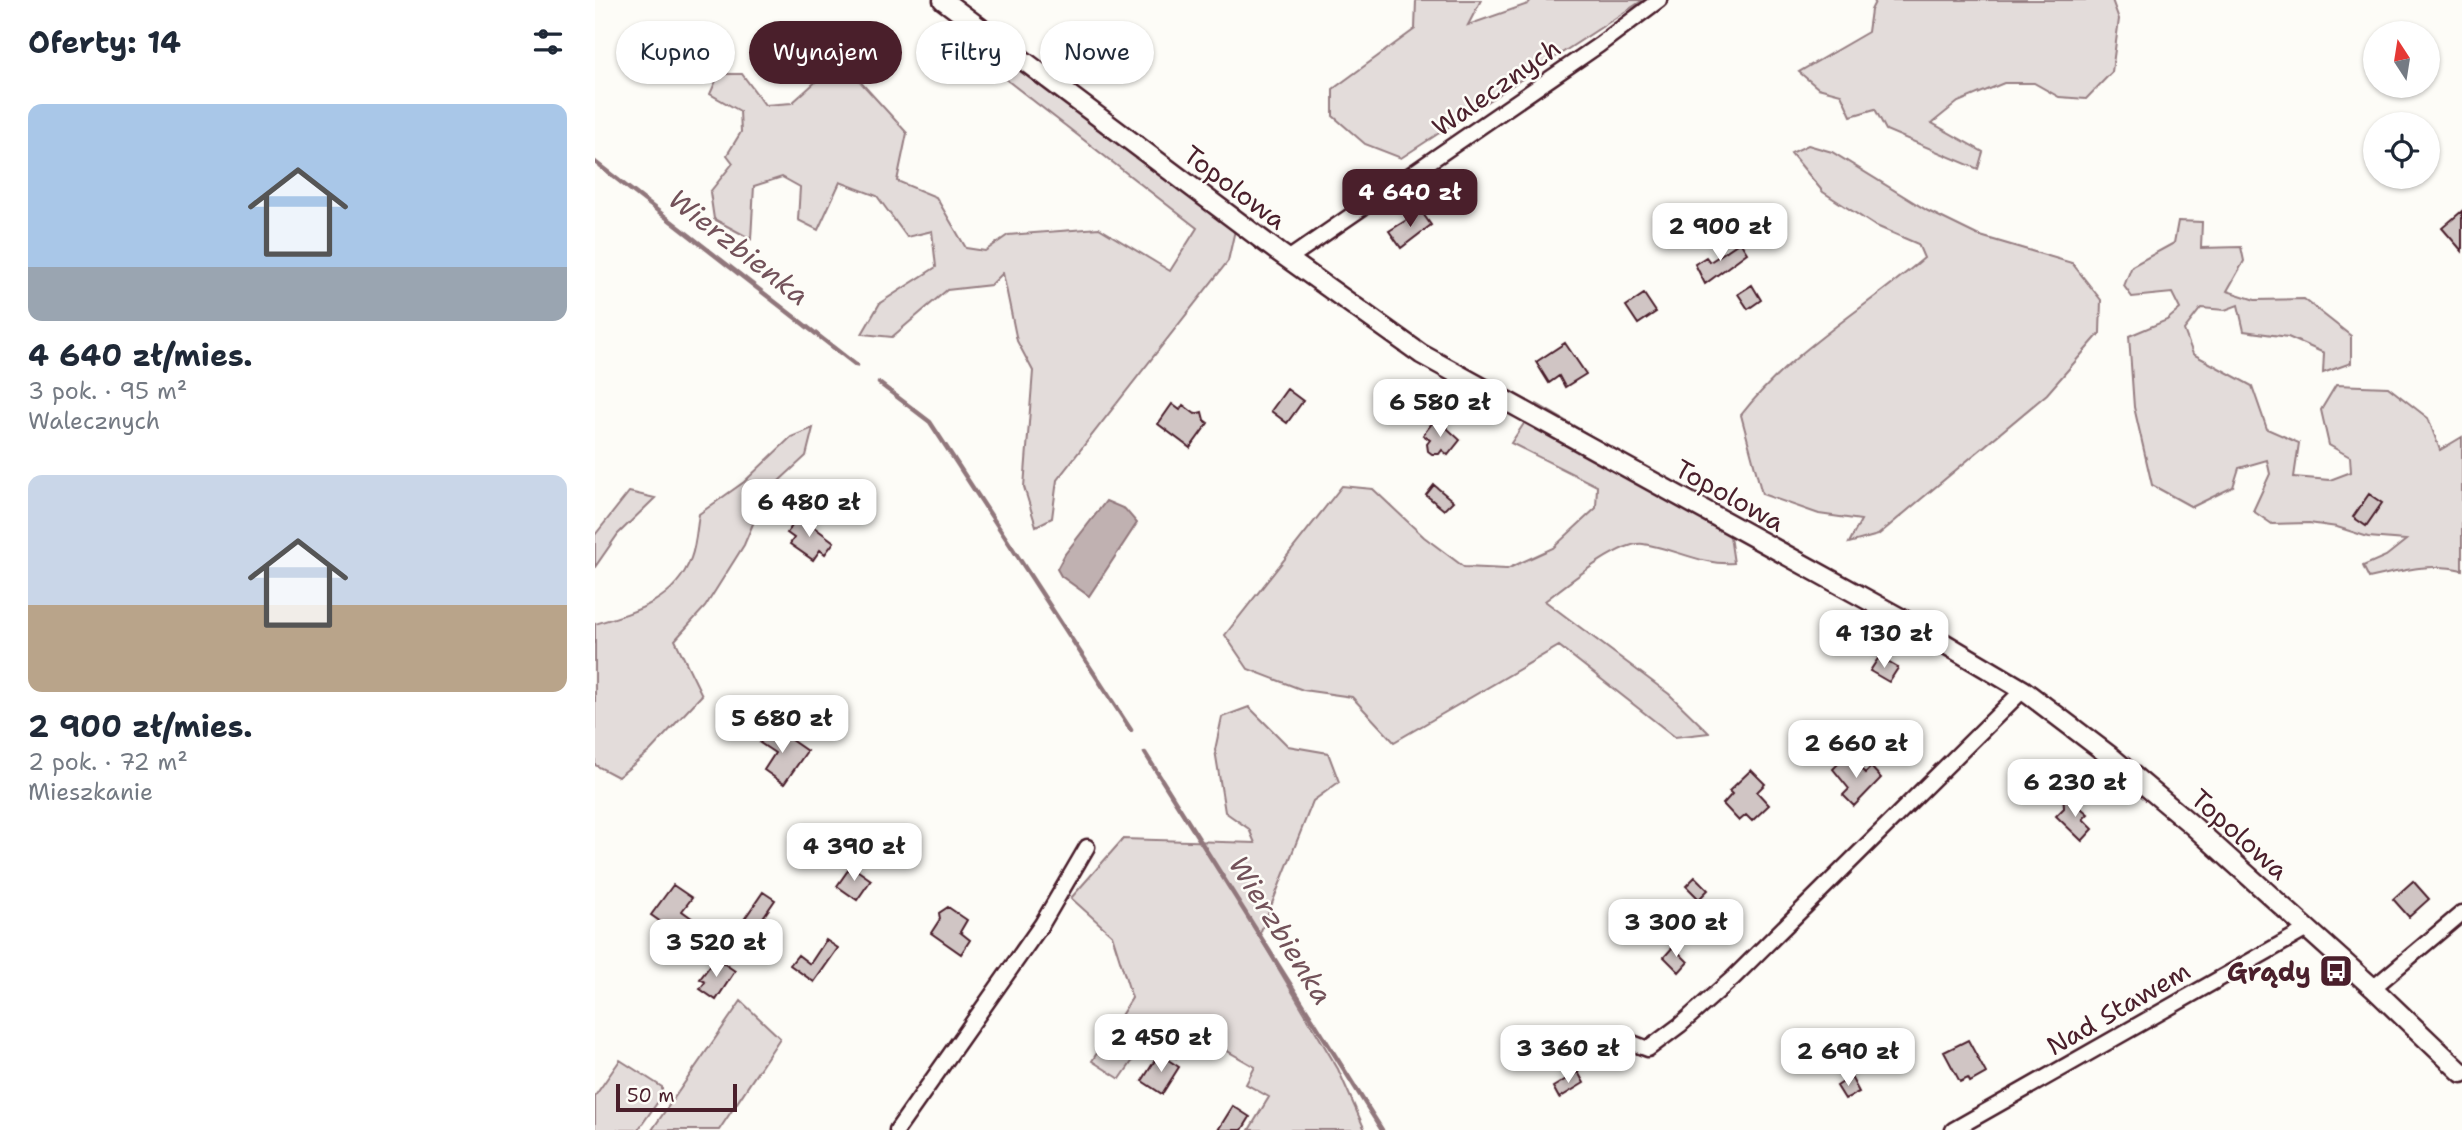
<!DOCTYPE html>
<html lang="pl">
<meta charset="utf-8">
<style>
:root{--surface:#fff;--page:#f2f2f3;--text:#1f2937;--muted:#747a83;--accent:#4a1f2b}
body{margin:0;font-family:"Shantell Sans",sans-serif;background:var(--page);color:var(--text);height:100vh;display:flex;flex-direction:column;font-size:26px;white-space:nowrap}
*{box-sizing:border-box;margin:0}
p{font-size:23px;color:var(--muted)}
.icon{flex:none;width:38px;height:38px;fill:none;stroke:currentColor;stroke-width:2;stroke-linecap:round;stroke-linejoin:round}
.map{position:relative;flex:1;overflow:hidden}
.side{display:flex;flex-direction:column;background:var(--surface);width:595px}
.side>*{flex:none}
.banner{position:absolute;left:21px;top:21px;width:665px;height:63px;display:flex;gap:14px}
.needle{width:46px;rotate:348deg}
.controls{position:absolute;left:1768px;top:21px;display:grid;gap:14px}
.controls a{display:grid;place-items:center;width:77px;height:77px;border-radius:50%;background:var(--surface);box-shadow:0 2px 5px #0004;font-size:35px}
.scale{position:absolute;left:21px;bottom:18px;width:121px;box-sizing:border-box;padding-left:7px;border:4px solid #4a1f2b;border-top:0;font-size:19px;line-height:24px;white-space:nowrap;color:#4a1f2b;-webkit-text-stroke:5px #fdfcf7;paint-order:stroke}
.price{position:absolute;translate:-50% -60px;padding:0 16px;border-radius:14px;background:#fff;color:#222;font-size:23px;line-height:46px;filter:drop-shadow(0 2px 4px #0008)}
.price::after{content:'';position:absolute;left:50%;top:42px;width:21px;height:16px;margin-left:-10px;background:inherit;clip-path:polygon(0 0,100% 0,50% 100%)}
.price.current{background:var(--accent);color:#fff}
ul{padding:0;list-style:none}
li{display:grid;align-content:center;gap:14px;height:371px;padding:0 28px}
li span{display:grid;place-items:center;height:217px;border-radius:14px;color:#555}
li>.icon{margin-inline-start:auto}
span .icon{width:126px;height:126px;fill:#fffc;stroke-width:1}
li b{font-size:30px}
h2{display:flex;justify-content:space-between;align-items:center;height:84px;padding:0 28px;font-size:30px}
.pill{padding:0 24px;border-radius:32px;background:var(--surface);box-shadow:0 2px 5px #0004;font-size:24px;line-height:63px}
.pill.current{background:var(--accent);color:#fff}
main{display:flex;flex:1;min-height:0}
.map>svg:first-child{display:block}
.green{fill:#e3dcda;stroke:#967e82;stroke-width:2}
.water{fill:#c0b1b1;stroke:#91777b;stroke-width:2}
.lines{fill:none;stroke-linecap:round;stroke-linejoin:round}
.stream{stroke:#91777b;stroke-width:4.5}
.building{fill:#d0c5c4;stroke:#4a1f2b;stroke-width:2}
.minor-casing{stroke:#4a1f2b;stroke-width:19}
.tertiary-casing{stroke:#4a1f2b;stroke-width:23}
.minor{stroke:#fdfcf7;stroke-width:14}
.tertiary{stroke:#fdfcf7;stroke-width:18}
.labels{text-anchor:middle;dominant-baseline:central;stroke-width:5;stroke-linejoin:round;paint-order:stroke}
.street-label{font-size:26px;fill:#4a1f2b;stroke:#fdfcf7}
.poi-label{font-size:26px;font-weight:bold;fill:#4a1f2b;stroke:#fdfcf7;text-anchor:end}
.water-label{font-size:28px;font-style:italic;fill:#73525a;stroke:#fdfcf7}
</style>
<main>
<section class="side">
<h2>Oferty: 14<svg class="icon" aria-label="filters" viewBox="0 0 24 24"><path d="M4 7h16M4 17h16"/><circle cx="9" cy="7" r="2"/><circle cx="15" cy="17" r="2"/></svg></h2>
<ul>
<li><span style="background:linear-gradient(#a9c7e8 75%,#9aa5b1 0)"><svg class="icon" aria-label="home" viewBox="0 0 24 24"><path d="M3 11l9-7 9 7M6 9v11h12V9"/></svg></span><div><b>4 640 zł/mies.</b><p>3 pok. · 95 m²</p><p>Walecznych</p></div></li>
<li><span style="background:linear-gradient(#c9d6e8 60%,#b9a48a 0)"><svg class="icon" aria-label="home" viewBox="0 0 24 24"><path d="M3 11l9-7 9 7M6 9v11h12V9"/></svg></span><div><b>2 900 zł/mies.</b><p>2 pok. · 72 m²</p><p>Mieszkanie</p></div></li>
</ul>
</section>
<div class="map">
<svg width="1867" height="1130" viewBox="0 0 1867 1130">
<rect width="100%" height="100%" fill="#fdfcf7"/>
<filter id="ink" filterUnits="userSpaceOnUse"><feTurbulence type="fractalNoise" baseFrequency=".0143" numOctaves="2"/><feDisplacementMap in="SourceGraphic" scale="14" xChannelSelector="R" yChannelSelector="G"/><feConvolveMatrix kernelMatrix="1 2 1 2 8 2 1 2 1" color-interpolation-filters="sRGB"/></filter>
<g filter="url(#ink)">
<path class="green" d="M821,0H886L873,25L933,4L936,0H1048L806,158L770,144L738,116V89L820,29Z
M1281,0H1517L1524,19L1517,72L1491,99L1464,97L1439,83H1409L1363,102L1337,123L1388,152L1383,169L1291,130L1280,109L1256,116L1246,94L1223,88L1204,72L1273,32L1276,10Z
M391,39L640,230L633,261L462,480L457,518L441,526L429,487L438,371L422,341L408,273L396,285L352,290L297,337L267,334L285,303L341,267L337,231L312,237L282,196L245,182L223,230L203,220L205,187L187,177L159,186L156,239L119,219L115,192L138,163L132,155L146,132L145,111L115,94L124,74H147L170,105L197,103L226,77L251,66L312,133L302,181L341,197L371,248L390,251L413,235L504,228L575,271L602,228L372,49Z
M1213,145L1237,152L1333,211L1382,235L1477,263L1506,300L1505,333L1452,394L1283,535L1254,543L1266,520L1224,514L1167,494L1146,415C1196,351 1268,310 1329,258L1323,244L1279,225L1228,192L1196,153Z
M1583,221L1607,222L1606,248L1646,247L1649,261L1632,291L1660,300L1709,299L1756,336V363L1728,373L1729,353L1693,337L1649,331L1643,305L1630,310L1606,308L1589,330L1598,354L1657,386L1672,429L1704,443L1699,477L1735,480L1756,472L1755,457L1734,445L1726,410L1741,385L1793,387L1833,418L1845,450L1867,437V570C1836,562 1804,571 1774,578L1768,566L1791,556L1811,540L1773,537L1742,527L1714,523L1677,524L1658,511L1675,474L1672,460L1644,468L1638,487L1597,507L1557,485L1539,407L1534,336L1572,320L1585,309L1577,293L1537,297L1529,286L1537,266L1579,243Z
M942,404L1132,516L1139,563C1108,566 1079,548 1048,544C1024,541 970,586 950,601L1074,694L1114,733L1080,737L964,646L799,742L757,697L708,690L653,669L630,635L747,486L778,489L829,537L869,567L912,569L958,548L1001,508L1002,486L916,443Z
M218,428L211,456L171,493L149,545L110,607L80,640L107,695L55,751L23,777L0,765V624C40,612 80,601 96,558C101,545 102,527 104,514L149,482L196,437Z
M34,492L60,498L23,534L0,567V535Z
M654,707L693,746L733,753L744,782L718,801L664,936L743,1069L770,1130H654L674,1097L651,1084L660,1067L599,1032L581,1058L552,1040L525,1079L497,1061L537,998L517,935L476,898L528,839L660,843L654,829L630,812L620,750L627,717Z
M146,1001L185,1038L124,1130H57Z
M25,1060L67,1087V1096L43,1130H0V1096Z"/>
<path class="water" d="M511,501L530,509L542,523L494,596L466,576L462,569L470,554Z"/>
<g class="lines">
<path class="stream" d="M0,162L261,365
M284,383L335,422L536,730
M550,753L787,1130"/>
</g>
<path class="building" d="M826,211L836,225L806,248L794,231Z
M1867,211V251L1847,228Z
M1145,242L1152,253L1110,284L1100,264L1111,257L1115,262Z
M1157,285L1166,300L1153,309L1143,294Z
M1049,294L1061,312L1043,324L1031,306Z
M970,343L991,374L970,387L964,376L954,383L941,362Z
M692,389L708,401L692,423L676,411Z
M577,404L585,410L588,405L600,414L607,412L609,420L613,423L595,448L563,424Z
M841,418L865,440L853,455L847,450L844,454H837L833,451L832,444L835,440L828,435Z
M839,485L858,501L849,510L831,495Z
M1774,494L1787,503L1771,526L1758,517Z
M204,516L239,542L230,554L225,550L218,560L195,544L199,538L192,533Z
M1284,657L1303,668L1294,682L1275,671Z
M176,726L212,751L189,784L169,770L180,753L165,743Z
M1252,755L1270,773L1276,767L1286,778L1259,806L1248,795L1254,789L1238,769Z
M1156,770L1170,784L1162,792L1174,805L1157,821L1151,815L1144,821L1128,804L1137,794L1134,791Z
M1468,793L1493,814L1488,819L1498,829L1487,841L1461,816L1469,808Z
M256,866L276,880L262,900L242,886Z
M1100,877L1113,890L1104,899L1091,886Z
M1818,881L1834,899L1814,917L1798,899Z
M78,885L97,898L87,911L105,924L93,941L56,915Z
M168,892L180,900L160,929L148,921Z
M353,907L372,920L365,932L375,940L366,954L336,933L345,919L344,913Z
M231,940L243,948L219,982L195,965L203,955L215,964Z
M1078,947L1093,962L1084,972L1069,957Z
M125,961L140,971L121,1000L105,989L110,982L105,979L117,963L122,966Z
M1373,1040L1391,1073L1375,1082L1373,1078L1365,1082L1349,1052Z
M564,1054L584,1067L567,1094L547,1081Z
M983,1072L989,1083L964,1098L958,1087Z
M1256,1077L1264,1092L1250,1099L1242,1086Z
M638,1106L655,1117L647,1130H623Z"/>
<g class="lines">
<defs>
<path id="minor" d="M693,259L1004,45L1064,0
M1778,988L1867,913
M1016,1035L1053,1049L1085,1025L1138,978L1428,690
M302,1130L447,924L492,847
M1358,1130L1712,929"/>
<path id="tertiary" d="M348,0L682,251L826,354L1320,626L1428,690L1515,756L1597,825L1778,988L1867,1073"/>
</defs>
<use href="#minor" class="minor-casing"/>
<use href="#tertiary" class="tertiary-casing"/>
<use href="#minor" class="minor"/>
<use href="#tertiary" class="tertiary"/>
</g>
</g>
<defs>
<symbol id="bus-square" viewBox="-11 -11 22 22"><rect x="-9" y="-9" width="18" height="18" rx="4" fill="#4a1f2b" stroke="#fdfcf7"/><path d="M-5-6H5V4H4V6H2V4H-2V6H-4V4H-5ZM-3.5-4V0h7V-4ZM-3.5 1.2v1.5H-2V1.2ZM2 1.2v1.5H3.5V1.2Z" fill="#fff"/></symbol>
</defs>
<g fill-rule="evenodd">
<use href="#bus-square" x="1722" y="952" width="38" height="38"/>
</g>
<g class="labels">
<g class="street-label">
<text transform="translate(901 87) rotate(-35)">Walecznych</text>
<text transform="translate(640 187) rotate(37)">Topolowa</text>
<text transform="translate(1135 495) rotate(29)">Topolowa</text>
<text transform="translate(1645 834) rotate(42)">Topolowa</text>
<text transform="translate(1523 1008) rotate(-30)">Nad Stawem</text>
</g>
<g class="poi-label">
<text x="1716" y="971">Grądy</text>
</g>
<g class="water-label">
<text transform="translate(144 247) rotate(38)">Wierzbienka</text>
<text transform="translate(686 930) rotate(58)">Wierzbienka</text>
</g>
</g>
</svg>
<div class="controls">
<a><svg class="needle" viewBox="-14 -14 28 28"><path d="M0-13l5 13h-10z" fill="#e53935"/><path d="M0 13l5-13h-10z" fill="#747a83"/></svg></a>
<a><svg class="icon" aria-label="locate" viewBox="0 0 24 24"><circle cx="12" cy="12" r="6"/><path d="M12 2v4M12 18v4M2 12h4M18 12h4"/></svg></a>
</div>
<div class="scale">50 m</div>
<b class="price current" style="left:815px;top:229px">4 640 zł</b>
<b class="price" style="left:1125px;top:263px">2 900 zł</b>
<b class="price" style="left:845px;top:439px">6 580 zł</b>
<b class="price" style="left:214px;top:539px">6 480 zł</b>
<b class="price" style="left:1289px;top:670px">4 130 zł</b>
<b class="price" style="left:187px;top:755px">5 680 zł</b>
<b class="price" style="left:1261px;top:780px">2 660 zł</b>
<b class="price" style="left:1480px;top:819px">6 230 zł</b>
<b class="price" style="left:259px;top:883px">4 390 zł</b>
<b class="price" style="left:1081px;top:959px">3 300 zł</b>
<b class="price" style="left:121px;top:979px">3 520 zł</b>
<b class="price" style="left:566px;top:1074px">2 450 zł</b>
<b class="price" style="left:973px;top:1085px">3 360 zł</b>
<b class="price" style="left:1253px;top:1088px">2 690 zł</b>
<div class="banner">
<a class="pill">Kupno</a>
<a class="pill current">Wynajem</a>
<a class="pill">Filtry</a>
<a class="pill">Nowe</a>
</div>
</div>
</main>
